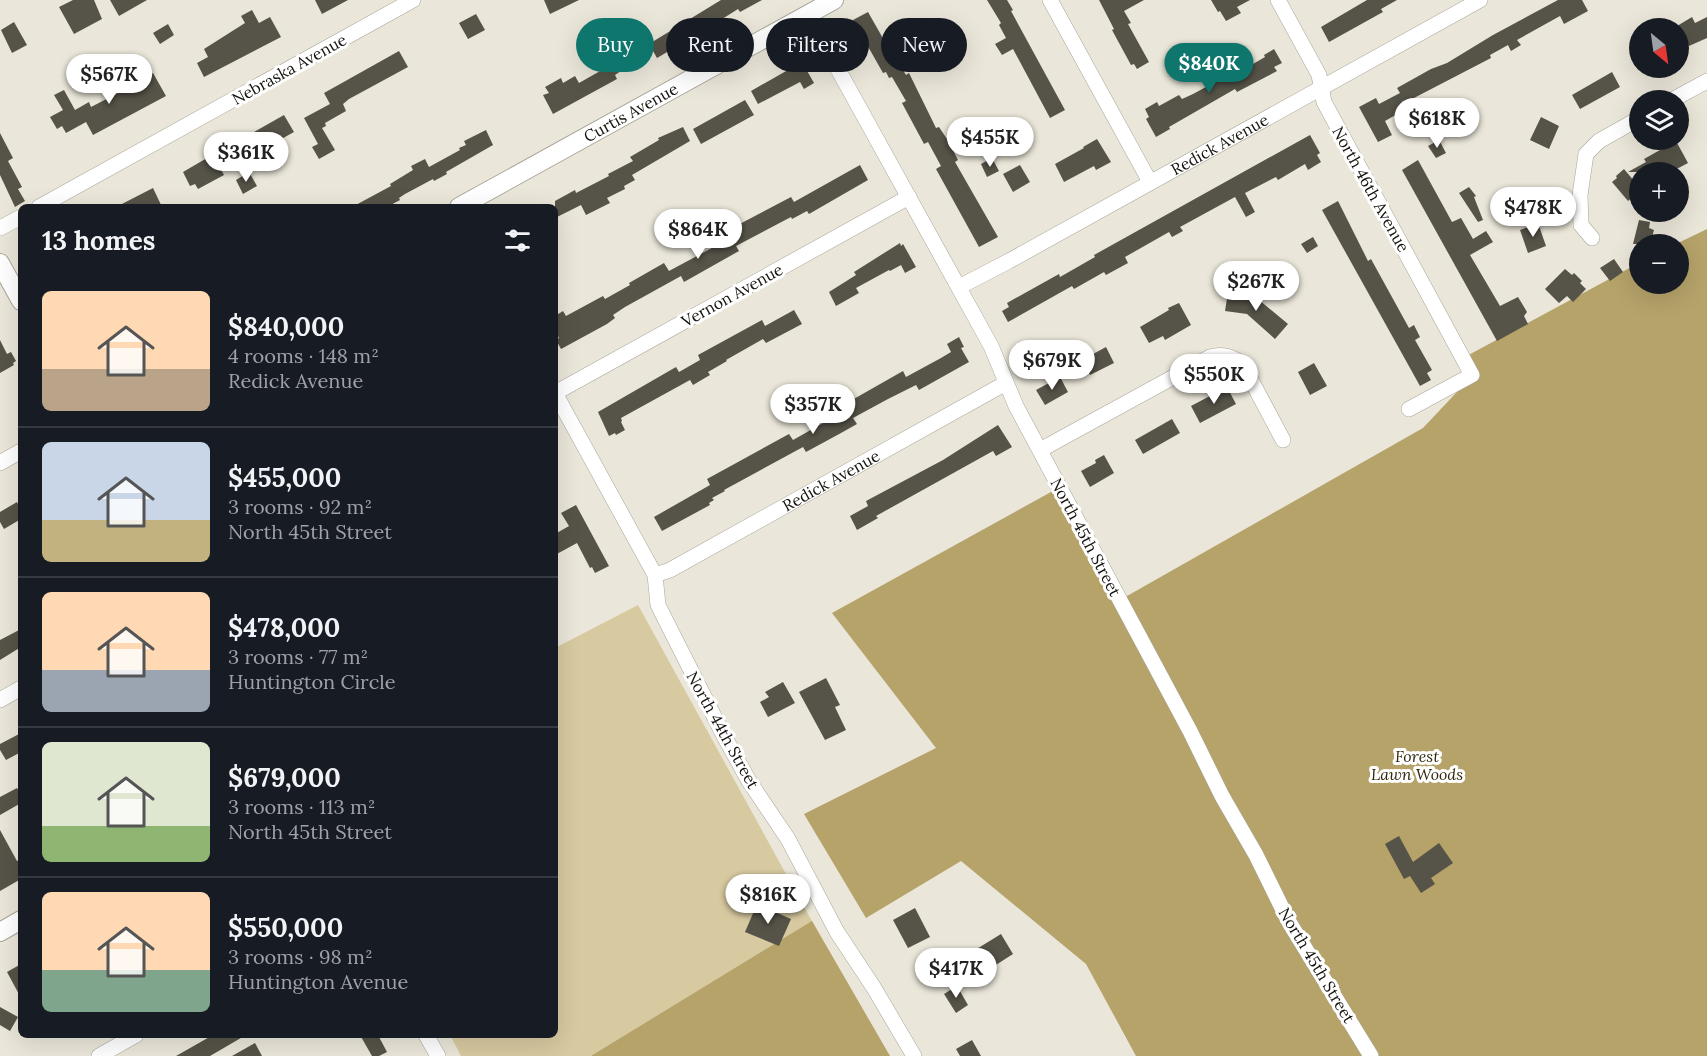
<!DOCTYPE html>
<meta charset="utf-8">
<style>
:root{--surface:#171b24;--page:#20242c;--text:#f1f3f6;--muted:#9ea1a6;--line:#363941;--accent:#0f766e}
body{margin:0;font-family:Lora,serif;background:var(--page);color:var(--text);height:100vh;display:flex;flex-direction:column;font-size:22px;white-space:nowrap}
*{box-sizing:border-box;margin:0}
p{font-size:20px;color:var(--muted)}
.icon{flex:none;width:33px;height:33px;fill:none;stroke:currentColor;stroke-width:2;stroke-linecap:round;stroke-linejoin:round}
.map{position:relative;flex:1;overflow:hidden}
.drawer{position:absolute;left:18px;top:204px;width:540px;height:834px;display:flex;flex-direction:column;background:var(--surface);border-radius:9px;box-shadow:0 6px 24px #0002}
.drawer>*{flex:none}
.top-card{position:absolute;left:576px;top:18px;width:570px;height:54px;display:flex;gap:12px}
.needle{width:39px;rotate:151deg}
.controls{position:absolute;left:1629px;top:18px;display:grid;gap:12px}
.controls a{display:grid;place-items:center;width:60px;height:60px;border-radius:50%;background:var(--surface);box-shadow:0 6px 24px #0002;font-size:30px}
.price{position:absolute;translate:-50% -51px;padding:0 14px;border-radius:21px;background:#fff;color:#222;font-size:20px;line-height:39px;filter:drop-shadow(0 2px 3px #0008)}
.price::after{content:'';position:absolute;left:50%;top:36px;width:18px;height:14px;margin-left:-9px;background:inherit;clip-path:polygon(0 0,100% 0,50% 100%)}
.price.active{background:var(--accent);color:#fff}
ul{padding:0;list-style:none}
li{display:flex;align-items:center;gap:18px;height:150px;padding:0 24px}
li+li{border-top:2px solid var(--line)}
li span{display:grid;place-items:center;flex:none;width:168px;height:120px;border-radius:9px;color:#555}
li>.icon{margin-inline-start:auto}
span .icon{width:72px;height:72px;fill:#fffc;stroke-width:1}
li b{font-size:26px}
h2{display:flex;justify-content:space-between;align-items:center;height:72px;padding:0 24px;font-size:26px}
.tag{padding:0 21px;border-radius:27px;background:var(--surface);box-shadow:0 6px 24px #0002;font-size:21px;line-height:54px}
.tag.active{background:var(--accent);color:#fff}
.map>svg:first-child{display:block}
.green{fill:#d7c9a0}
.forest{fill:#b6a36a}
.building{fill:#565348}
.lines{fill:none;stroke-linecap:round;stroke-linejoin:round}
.minor-casing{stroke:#aaa69a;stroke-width:16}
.tertiary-casing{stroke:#aaa69a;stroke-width:20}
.minor{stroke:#fff;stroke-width:15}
.tertiary{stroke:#fff;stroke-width:18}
.labels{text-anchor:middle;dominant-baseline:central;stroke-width:6;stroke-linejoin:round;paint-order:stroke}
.street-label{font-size:16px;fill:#14130e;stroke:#fff}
.park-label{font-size:16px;font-style:italic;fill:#31280e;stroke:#fff}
</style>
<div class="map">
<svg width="1707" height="1056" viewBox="0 0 1707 1056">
<rect width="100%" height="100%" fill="#eae6d9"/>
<path class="green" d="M638,605L819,934L597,1056H461L450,1035H555V648Z"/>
<path class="forest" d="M1707,229V1056H1136L1086,964L961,861L866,918L804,814L936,748L832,613L1060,487L1120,600L1423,428L1472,376L1463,358L1639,263L1640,284H1678V244H1676Z
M812,921L890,1056H591Z"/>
<path class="building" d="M73,0H94L102,19L74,34L59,7Z
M110,0H147L119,16Z
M315,0H348L322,14Z
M544,0H579L550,14Z
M721,0H762L740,12L738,9L697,35L673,46L674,48L657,58L649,44Z
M987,0H1007L1013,10L1011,11L1065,110L1050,118L1013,49L1002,55L995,44L1006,38L999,25L1001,23Z
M1099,0H1144L1124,11L1131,23L1128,24L1149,62L1137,69L1134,64L1131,65L1112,30L1114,29Z
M1211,0H1250L1237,7L1241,13L1226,21L1220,11L1218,12Z
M1367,0H1397L1381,9L1383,12L1329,42L1321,27Z
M1558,0H1582L1588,11L1564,24L1560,16L1517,40L1521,45L1511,51L1508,45L1490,55L1491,58L1412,99L1415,104L1385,121L1392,135L1378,142L1359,107L1376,98L1379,104L1400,93L1397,88L1431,69L1447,63L1493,35Z
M252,10L259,23L270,17L281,37L204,77L197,63L208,57L204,49L245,23L241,16Z
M868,12L897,63L898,62L906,75L909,73L936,128L939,127L947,139L958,160L955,162L998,237L979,247L936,169L941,166L928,142L924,144L902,103L906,101L892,77L889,78L886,72L883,73L853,20Z
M476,14L485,30L468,39L459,23Z
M1692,17L1695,23L1707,17V38L1689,46L1677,26Z
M14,22L27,45L12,53L1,30Z
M168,24L174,35L160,44L153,33Z
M1274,49L1282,63L1274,67L1277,71L1237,92L1235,89L1169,127L1170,129L1156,137L1146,119L1149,117L1145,109L1157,102L1159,106L1179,95L1182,99L1193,94L1245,66L1246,68L1265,57L1264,55Z
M399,51L408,67L349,99L343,104L346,111L325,123L326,126L322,128L335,150L319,159L312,147L318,144L304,118L330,104L324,93Z
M616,62L621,71L615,75L617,79L553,114L543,95L549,93L545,87L561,78L563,83L575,76L579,83Z
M802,62L814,83L804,89L800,82L758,104L751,91Z
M124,68L131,84L153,73L166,96L93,135L86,122L66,133L62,126L57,129L50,117L63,110L54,95L64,90L75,110L89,102L91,107L122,91L114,72Z
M1612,72L1620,87L1580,109L1572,95Z
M745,100L754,115L701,144L693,129Z
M284,115L294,132L249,157L240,140Z
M1541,117L1559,126L1549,149L1530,140Z
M683,127L690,141L632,175L635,180L624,186L625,189L607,198L610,203L586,215L581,205L555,218V201L575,190L576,193L609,176L608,174L633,161L630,157L659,140L658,138Z
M486,130L493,145L446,172L447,174L434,181L433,179L405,194L399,198L400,200L387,207H352L391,186L390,184L413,170L411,166L425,159L429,167L460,150L459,148L466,145L464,141Z
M0,133L13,158L8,161L22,187L18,189L25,201L15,207L0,175Z
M1310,135L1320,153L1317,155L1321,162L1308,170L1305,164L1278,180L1276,177L1245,193L1255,212L1246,217L1235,197L1180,227L1183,231L1172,237L1169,232L1125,257L1128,263L1106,275L1104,272L1074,289L1072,286L1008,322L1002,311L1009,307L1007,303L1059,274L1060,277L1095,257L1094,255Z
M1097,139L1111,162L1096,170L1094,166L1064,182L1055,164L1084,148L1083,147Z
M1439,140L1446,153L1436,158L1428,146Z
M1676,141L1688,163L1671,172H1628L1646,162L1644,159Z
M207,158L210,164L216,160L224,175L198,189L195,184L190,186L183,172Z
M992,158L999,171L987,177L981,164Z
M1418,160L1452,222L1461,218L1473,239L1486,231L1493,242L1470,255L1500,306L1518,297L1527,312L1524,316L1528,324L1497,341L1402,170Z
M860,165L868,180L809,214L807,211L792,219L791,217L736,246L739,251L684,282L681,276L625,307L613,315L615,318L607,324L561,349L556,340L559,338L555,331V316L563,311L566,316L603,296L605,299L630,285L629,283L664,263L669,271L736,235L732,228L791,197L794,202Z
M1020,165L1030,182L1013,192L1003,174Z
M1624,169L1640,188V191L1628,201L1612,182L1617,178L1616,176Z
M249,172L257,186L243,194L236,180Z
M1469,187L1476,196L1474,197L1483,220L1478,222L1459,193Z
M153,188L162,207H116Z
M1338,201L1368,261L1371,259L1409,328L1414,325L1420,337L1415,340L1432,370L1427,373L1431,380L1420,386L1322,210Z
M1639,220L1650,222L1649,228L1654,230L1650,244H1633Z
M1538,223L1546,246L1528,253L1520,230Z
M1313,237L1318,246L1307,253L1301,244Z
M900,243L901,246L903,244L916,267L905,273L901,265L890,271L889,270L856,288L859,293L836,306L829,292L856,275L854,272Z
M1614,259L1623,272L1610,281L1600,268Z
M1565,269L1572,275L1574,273L1582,281L1580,283L1586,289L1573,302L1567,296L1559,303L1545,289Z
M1228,292L1253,295L1288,324L1275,339L1247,314L1225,311Z
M1179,303L1191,325L1165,340L1163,336L1149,343L1140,327L1169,310L1168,308Z
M794,310L802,324L766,343L763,339L726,360L727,361L708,372L710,375L693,385L690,380L621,418L622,421L621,422L625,430L616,435L615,433L609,436L598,412L676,367L679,372L700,360L698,355L762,320L765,326Z
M959,337L964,347L961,348L969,362L919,390L916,385L888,399L853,418L857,424L841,433L806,452L803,447L724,490L725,491L712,498L714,500L709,503L710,505L662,531L654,517L710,485L707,479L789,434L793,440L855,405L852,400L903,371L906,377L941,358L951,352L947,344Z
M0,340L7,354L11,352L16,361L13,363L14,365L0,373Z
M1106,347L1114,363L1090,375L1082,360Z
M1314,363L1327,386L1310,395L1298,372Z
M1060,377L1068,392L1045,405L1036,390Z
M1227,387L1236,404L1200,423L1191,406Z
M1172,419L1180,433L1143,454L1135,440Z
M998,425L1012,447L996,456L993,451L876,516L878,518L857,530L850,516L868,506L866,501L943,460Z
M1104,455L1114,473L1090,487L1081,471L1096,463L1095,460Z
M17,502L21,510V519L4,529L0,522V512Z
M576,505L609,566L595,573L592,567L590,568L577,543L555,555V534L569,526L561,513Z
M21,629V647L0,660V640Z
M826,678L840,705L835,707L846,730L825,740L799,692Z
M783,682L795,703L768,717L760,702L769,697L765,692Z
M21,733V752L6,760L0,750V744Z
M17,788L21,795V803L0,815V797Z
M0,830L17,861L21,859V879L0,891Z
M1399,836L1413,862L1439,843L1453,863L1431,878L1435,884L1421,893L1410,876L1404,879L1385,844Z
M757,904L791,919L779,946L745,932Z
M915,908L930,937L908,948L893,920Z
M1001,934L1013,954L988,970L975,950Z
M21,964V998L7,972Z
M957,986L968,1005L956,1013L944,994Z
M0,1007L18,1017L10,1031L0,1025Z
M213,1035H246L210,1056H176Z
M360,1035H378L387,1052L379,1056H372Z
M972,1040L981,1056H960L956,1049Z
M255,1043L262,1056H232Z"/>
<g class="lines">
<defs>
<g id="minor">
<path d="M1050,0L1150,182"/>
<path d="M1278,0L1319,75L1324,102L1472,375L1409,409"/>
<path d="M808,15L991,346L1016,406L1190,731L1222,796L1256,855L1289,922L1371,1056"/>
<path d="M1672,100L1707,81"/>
<path d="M909,197L555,393L655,575L658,605L724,736L749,781L788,839L837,932L874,988L914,1056"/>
<path d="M39,207L413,0"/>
<path d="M0,228L21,217"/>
<path d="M1592,238L1581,225L1580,195L1586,154L1599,141L1640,118"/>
<path id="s1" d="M959,287L1009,261L1480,0"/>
<path d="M1040,450L1210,357C1223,353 1231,357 1242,363L1283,440"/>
<path d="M0,463L21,451"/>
<path id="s2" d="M655,575L670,570L1006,383"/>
<path d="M0,700L21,688"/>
<path d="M426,1035L438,1056"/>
<path d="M99,1056L136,1035"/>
</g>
<g id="tertiary">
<path id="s3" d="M459,207L834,0"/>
<path d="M0,263L21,301"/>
<path d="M0,932L21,920"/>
</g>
</defs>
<use href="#minor" class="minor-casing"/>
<use href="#tertiary" class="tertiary-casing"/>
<use href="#minor" class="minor"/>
<use href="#tertiary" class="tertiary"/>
</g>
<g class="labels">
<g class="street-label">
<text transform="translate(289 69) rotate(-29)">Nebraska Avenue</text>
<text stroke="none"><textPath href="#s3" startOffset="196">Curtis Avenue</textPath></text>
<text stroke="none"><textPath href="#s1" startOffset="297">Redick Avenue</textPath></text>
<text transform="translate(1371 189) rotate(61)">North 46th Avenue</text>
<text transform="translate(732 295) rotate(-29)">Vernon Avenue</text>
<text stroke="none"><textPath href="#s2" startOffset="200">Redick Avenue</textPath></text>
<text transform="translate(1086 537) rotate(62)">North 45th Street</text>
<text transform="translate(723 730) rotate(61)">North 44th Street</text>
<text transform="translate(1317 965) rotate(59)">North 45th Street</text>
</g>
<g class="park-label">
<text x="1417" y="756">Forest<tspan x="1417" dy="18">Lawn Woods</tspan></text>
</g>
</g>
</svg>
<div class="controls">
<a><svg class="needle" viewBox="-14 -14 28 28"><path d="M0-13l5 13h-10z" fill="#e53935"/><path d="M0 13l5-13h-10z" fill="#9ea1a6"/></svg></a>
<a><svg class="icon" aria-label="layers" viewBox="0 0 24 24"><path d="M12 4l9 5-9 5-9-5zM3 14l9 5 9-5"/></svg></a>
<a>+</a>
<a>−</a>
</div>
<b class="price active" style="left:1209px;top:94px">$840K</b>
<b class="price" style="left:109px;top:105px">$567K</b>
<b class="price" style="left:1437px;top:149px">$618K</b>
<b class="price" style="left:990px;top:168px">$455K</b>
<b class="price" style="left:246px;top:183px">$361K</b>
<b class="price" style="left:1533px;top:238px">$478K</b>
<b class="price" style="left:698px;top:260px">$864K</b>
<b class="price" style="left:1256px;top:312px">$267K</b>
<b class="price" style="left:1052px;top:391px">$679K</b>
<b class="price" style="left:1214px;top:405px">$550K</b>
<b class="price" style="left:813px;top:435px">$357K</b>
<b class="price" style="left:768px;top:925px">$816K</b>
<b class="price" style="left:956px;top:999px">$417K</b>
<div class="top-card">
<a class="tag active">Buy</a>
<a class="tag">Rent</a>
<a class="tag">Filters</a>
<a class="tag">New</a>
</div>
<section class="drawer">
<h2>13 homes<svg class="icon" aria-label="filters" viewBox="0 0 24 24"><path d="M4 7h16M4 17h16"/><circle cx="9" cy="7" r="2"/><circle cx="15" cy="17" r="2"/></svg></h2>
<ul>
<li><span style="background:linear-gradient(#ffd9b3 65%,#b9a48a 0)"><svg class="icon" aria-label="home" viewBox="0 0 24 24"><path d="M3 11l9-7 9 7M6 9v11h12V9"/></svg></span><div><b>$840,000</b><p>4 rooms · 148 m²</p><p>Redick Avenue</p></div></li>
<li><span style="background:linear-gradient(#c9d6e8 65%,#c2b280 0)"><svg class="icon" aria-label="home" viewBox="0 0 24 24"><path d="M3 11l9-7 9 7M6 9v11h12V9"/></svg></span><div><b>$455,000</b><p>3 rooms · 92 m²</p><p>North 45th Street</p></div></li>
<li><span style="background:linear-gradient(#ffd9b3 65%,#9aa5b1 0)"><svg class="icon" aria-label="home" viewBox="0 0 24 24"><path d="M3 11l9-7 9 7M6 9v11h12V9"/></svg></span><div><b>$478,000</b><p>3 rooms · 77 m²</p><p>Huntington Circle</p></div></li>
<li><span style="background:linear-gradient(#dfe7d0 70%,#8fb573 0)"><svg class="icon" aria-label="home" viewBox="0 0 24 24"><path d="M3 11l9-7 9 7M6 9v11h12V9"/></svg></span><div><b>$679,000</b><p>3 rooms · 113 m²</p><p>North 45th Street</p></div></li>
<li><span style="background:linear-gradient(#ffd9b3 65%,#7fa58c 0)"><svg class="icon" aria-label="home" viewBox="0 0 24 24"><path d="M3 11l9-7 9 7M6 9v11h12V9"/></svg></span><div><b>$550,000</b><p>3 rooms · 98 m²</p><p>Huntington Avenue</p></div></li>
</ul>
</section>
</div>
